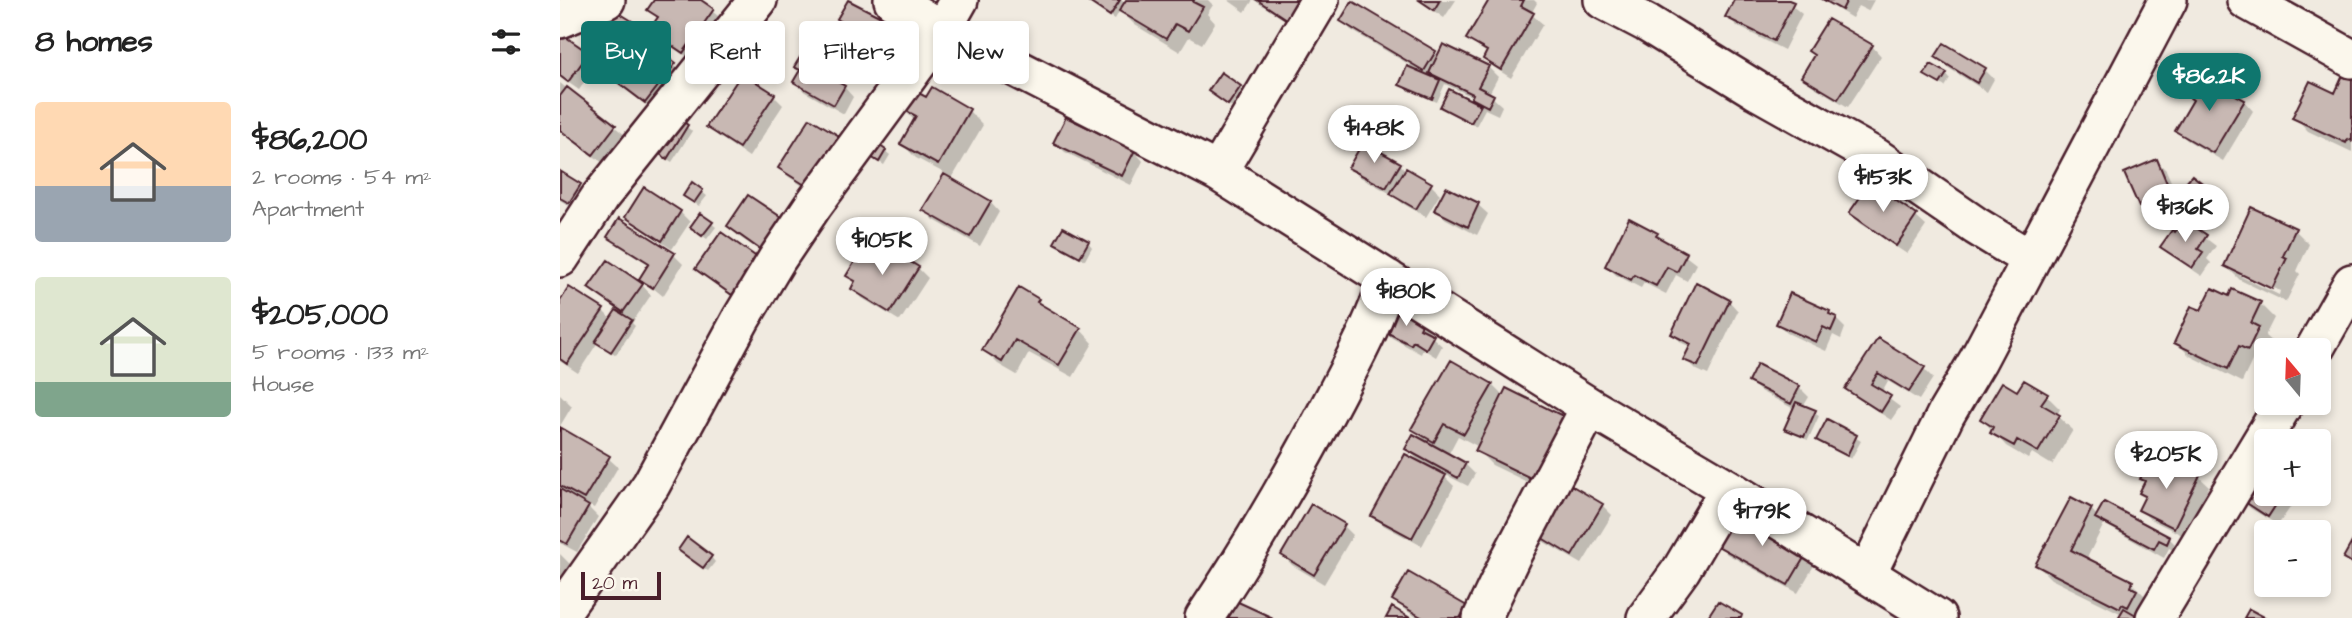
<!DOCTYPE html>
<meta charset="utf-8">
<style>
:root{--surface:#fff;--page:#f6f6f6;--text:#222;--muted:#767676;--accent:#0f766e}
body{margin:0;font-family:"Architects Daughter",sans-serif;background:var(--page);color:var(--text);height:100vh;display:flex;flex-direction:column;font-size:26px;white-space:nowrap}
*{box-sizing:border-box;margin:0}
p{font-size:23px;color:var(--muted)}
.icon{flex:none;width:38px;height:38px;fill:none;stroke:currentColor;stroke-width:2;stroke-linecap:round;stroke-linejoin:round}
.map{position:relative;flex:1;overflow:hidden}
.drawer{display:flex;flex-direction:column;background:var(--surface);width:560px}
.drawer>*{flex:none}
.banner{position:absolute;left:21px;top:21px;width:665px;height:63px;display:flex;gap:14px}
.needle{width:46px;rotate:341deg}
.controls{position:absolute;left:1694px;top:338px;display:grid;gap:14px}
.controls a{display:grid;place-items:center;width:77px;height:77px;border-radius:7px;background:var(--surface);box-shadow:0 4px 10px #0003;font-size:35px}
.scale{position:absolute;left:21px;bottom:18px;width:80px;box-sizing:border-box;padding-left:7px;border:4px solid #4a1f2b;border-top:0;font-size:19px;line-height:24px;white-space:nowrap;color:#4a1f2b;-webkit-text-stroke:5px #fbf7ec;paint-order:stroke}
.price{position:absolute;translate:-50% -60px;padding:0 16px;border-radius:24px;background:#fff;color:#222;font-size:23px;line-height:46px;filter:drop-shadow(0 2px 4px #0008)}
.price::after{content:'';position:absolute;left:50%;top:42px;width:21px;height:16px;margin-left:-10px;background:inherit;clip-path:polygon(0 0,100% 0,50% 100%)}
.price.active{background:var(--accent);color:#fff}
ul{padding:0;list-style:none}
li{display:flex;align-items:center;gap:21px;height:175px;padding:0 35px}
li span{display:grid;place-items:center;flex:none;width:196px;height:140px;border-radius:7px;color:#555}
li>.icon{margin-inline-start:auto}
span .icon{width:84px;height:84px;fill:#fffc;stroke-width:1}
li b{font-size:30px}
h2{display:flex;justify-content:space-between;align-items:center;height:84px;padding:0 35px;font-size:30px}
.chip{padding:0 24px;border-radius:7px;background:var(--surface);box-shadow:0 4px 10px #0003;font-size:24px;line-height:63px}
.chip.active{background:var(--accent);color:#fff}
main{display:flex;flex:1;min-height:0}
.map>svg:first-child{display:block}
.shadow{fill:#0003;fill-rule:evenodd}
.building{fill:#c8b8b3;stroke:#4a1f2b;stroke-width:2}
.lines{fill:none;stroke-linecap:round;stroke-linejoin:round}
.minor-casing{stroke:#4a1f2b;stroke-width:42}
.minor{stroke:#fbf7ec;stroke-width:37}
</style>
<main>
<section class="drawer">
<h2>8 homes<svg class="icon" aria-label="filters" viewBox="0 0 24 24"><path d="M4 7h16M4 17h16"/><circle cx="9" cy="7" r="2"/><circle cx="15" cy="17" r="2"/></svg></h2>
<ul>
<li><span style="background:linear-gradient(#ffd9b3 60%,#9aa5b1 0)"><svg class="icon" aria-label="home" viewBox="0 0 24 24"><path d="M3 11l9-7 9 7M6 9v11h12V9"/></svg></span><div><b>$86,200</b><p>2 rooms · 54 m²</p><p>Apartment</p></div></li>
<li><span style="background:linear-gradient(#dfe7d0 75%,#7fa58c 0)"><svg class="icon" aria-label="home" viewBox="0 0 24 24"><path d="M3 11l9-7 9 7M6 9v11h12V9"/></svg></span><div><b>$205,000</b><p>5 rooms · 133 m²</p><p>House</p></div></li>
</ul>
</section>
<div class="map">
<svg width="1792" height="618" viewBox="0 0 1792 618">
<rect width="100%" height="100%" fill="#f0eae0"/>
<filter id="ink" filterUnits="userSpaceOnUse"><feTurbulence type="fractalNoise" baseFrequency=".0143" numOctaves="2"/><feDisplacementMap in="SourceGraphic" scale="14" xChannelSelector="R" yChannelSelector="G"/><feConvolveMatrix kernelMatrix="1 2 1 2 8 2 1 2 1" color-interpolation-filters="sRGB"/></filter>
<g filter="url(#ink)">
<path class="shadow" d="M96,0H138L163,20L134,61L101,39L91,30L99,19L89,9Z
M522,0H561L566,4L568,0H648L653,5L647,14L655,23L642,44L629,37L620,52L575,25L560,10L555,19L526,0L525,2Z
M668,0H693L685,12Z
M694,0H733L746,12L736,27Z
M858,0H896L884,18Z
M932,0H974L977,3L971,14L983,24L951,78L935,68L925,59L928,54L908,39Z
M1175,0H1225L1242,14L1224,50L1177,26L1167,16Z
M1262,0H1314L1308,11L1298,6L1292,18Z
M290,1L324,21L334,30L323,48L289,28L279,19Z
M44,5L84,31L94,40L90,46L124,74L96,112L54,78L77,49L71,45L68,51L55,43L34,21Z
M782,21L875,52L879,57L928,67L938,77L929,94L942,106L938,115L925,109L916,126L882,106L890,91L921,107L913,97L885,84L877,102L846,89L841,85L850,65L791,30Z
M0,35L28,55L37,64L19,90L0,77Z
M1312,46L1321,56L1288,107L1253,86L1243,77Z
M273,49L282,59L270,80L284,87L293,97L284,114L245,92L235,82L241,71L236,67Z
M1377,57L1425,70L1434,79L1427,92L1387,67Z
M1386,74L1390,79L1385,87L1367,75Z
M1792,81V152L1748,131L1735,117L1775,95Z
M0,83L65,135L43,163L0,131Z
M680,88L684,92L673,108L655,95Z
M372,90L409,111L423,125L391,180L430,202L439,212L420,246L374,220L365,210L386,174L356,158L342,144L355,121L339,105L366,100Z
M214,96L223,105L189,157L158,136L148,126Z
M1684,101L1693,111L1663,161L1627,140L1618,131Z
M112,117L132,131L112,162L96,152Z
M251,120L266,201L229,177L220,168Z
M495,143L574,151L583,161L571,185L505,152Z
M325,151L330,155L324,165L310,156Z
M1597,161L1606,170L1620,202L1590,215L1580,206Z
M840,164L846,171L871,185L880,194L866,217L842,203L835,196L800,177L791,167Z
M0,173L20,186L29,195L19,212L0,200Z
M1633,177L1655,196L1644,208L1627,194Z
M133,185L147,196L139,206L130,200Z
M1310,186L1356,217L1366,226L1347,254L1300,223L1291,213Z
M887,189L918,205L928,214L917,235L886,219L876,210Z
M189,198L215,261L178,236L169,226Z
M1692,209L1735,230L1749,244L1737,271L1740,274L1726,302L1680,280L1666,266ZM1680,272L1720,291L1719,295L1680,276Z
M120,212L130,222L112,249L77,226L67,217Z
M1624,222L1656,246L1647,259L1651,263L1642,276L1612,256L1602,247Z
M151,223L156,227L147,239L136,231Z
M1097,234L1136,264L1127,281L1116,275L1106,294L1084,283L1081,288L1056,275L1047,266Z
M49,236L114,255L123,264L103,296L82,279L90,265L59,246Z
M496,242H528L532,247L525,260Z
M197,260L182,304L137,269Z
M310,260L358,268L368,278L340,321L302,298L293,288L296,283L288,275Z
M82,285L91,295L72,323L75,326L56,355L38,342L18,373L0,361V304L10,289L43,311L52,320L58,310L31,288Z
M1669,299L1700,304L1714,318L1705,336L1712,342L1706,350L1702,363L1693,359L1682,382L1630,356L1616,342L1642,312Z
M478,300L489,312L520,329L533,343L513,377L469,353L457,375L438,364L424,350Z
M1169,301L1178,311L1148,375L1135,369L1125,359L1131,347L1122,343L1113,334Z
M1269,312L1285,328L1281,339L1273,335L1266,351L1227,333L1218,324Z
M862,323L871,333L870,335L882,346L876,357L863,349L861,354L832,338L822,329Z
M1319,340L1364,369L1373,378L1359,400L1328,381L1321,393L1340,407L1331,420L1297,398L1287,388Z
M1190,382L1239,387L1249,397L1243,407L1259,416L1248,440L1231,433L1226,428L1234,409L1200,391Z
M932,385L944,397L1002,482L1042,505L1052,515L1022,564L984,542L975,532L996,496L932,465L918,451L919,447L898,436L888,455L905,464L915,474L908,486L880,472L894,486L862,546L823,525L814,516L862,464L847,449L868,443L854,429Z
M1458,393L1486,395L1500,409L1497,415L1513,430L1492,465L1472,453L1468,459L1446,446L1422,419Z
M0,394L12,406L0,426Z
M1268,421L1301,441L1291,459L1258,440Z
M0,429L48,458L58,467L34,508L24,503L38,517L17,552L0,543Z
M1604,460L1639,477L1649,486L1624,536L1590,519L1580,510L1586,498L1581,492L1586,482L1582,479L1599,469Z
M1694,477L1706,485V494H1720L1732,505L1718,525L1690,508L1681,498Z
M1531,509L1538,517L1609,538L1619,548L1616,552L1609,548L1604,558L1544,524L1526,560L1572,583L1586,597L1584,618H1560L1562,614L1491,579L1477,565Z
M784,526L793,535L764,584L732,565L723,555Z
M1158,544L1246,552L1256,562L1238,593L1167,554Z
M0,554L10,564L0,580Z
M125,554L151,557L155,562L148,571Z
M834,600L906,608L916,617L858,618L844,609Z"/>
<path class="building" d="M94,0H141L154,9L123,53L89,30L98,17L87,10Z
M288,0L325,19L313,40L277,19Z
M526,0H560L550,16Z
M566,0H634L633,2L643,7L628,31L615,24L606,39L559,11Z
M697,0H736L738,1L726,19Z
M859,0H880L874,10Z
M929,0H964L961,6L974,13L941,70L923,59L927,51L906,39Z
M1174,0H1229L1234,2L1214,41L1165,17Z
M1264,0H1287L1282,10Z
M792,1L876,51L864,71L780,21Z
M43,3L85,29L75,45L61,37L58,43L43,33L45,30L32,21Z
M1268,19L1313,45L1278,99L1241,77L1254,55L1248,51Z
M0,33L29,53L8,82L0,76Z
M253,36L274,48L260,72L285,86L274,105L233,82L240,70L234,67Z
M83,38L116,63L85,103L52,78Z
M1384,43L1426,68L1417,83L1375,57Z
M883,44L929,66L918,87L934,95L928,107L911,98L913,94L869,73Z
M1371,64L1387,73L1380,84L1364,75Z
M847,66L880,80L872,99L839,85Z
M661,72L681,86L668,105L648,91Z
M182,73L215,94L179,148L146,127Z
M1638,74L1685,100L1653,153L1615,131L1633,100L1626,95Z
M1783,75L1792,79V141L1788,139L1786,143L1732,118L1750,81L1775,93Z
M7,87L56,125L33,155L0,130V96Z
M347,87L366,97L372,87L410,109L378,165L340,144L356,116L337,106Z
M889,89L921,105L911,123L880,107Z
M112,114L128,125L107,159L90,147Z
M506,117L575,150L562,176L493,143Z
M250,118L289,142L256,192L218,168Z
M311,140L326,150L319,162L303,152Z
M803,142L841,163L826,188L788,168Z
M1597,159L1611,193L1579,207L1564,173Z
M846,168L872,183L856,209L830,194Z
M0,171L21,184L9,203L0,198Z
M384,174L431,201L410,237L362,210Z
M1632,175L1651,190L1639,205L1620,189Z
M132,182L143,190L134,203L123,196Z
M1310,183L1357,215L1336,246L1289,213Z
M84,187L121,211L102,241L65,217Z
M886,187L919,203L908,227L874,210Z
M188,195L227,221L205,253L167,226Z
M1691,207L1736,228L1723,256L1727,258L1712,289L1664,266Z
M140,213L153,222L142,236L130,227Z
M59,218L115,253L93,288L79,279L89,263L47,237Z
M1069,218L1098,233L1096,236L1127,253L1117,272L1107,267L1096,286L1074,275L1071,280L1045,266Z
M1624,220L1647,235L1638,249L1643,252L1632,268L1600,247L1612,230L1615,232Z
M503,227L529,241L520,257L494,243Z
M161,232L198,258L172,295L135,269Z
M319,243L359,267L330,313L291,289L295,281L286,276L300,253L310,258Z
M48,260L83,284L63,312L28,288Z
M1136,282L1170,300L1138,366L1123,360L1131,344L1111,334Z
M9,287L44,309L7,364L0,359V301Z
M459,287L479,299L477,302L521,328L499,365L455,340L442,362L422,350Z
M1652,288L1669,296L1672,289L1701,302L1691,323L1699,327L1688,350L1679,346L1668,369L1614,343L1631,306L1641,310Z
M1230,293L1270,311L1269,314L1277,317L1271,331L1263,327L1256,342L1216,324Z
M833,306L863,322L860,328L874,335L866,349L853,341L851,345L820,329Z
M56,310L72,320L51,352L35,342Z
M1318,338L1365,367L1349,392L1318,373L1311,384L1331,396L1321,412L1285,389Z
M891,360L933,384L904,434L884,424L874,442L851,429Z
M1197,364L1240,386L1231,404L1188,382Z
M1464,380L1488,394L1481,404L1500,415L1478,452L1457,440L1454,446L1430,433L1433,427L1420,419L1442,382L1457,391Z
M946,388L1011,420L981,483L915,451Z
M1236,402L1256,410L1244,437L1224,429Z
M1267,419L1297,435L1287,456L1256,440Z
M0,427L50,456L24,499L0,486Z
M853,434L906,463L898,478L845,449Z
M845,454L886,475L852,538L811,516Z
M1603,458L1640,475L1614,528L1578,510L1585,496L1579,493L1585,481L1580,479L1588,462L1599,467Z
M1694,475L1706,483V494H1723L1708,517L1679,498Z
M1004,481L1043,504L1012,556L972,532Z
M0,489L29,506L7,544L0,540Z
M1511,497L1532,508L1511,550L1573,581L1571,587L1577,590L1568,607L1562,604L1560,608L1475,565Z
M1544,502L1610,537L1607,544L1599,540L1594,549L1535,518Z
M751,504L785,524L754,575L721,555Z
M1176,510L1248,551L1228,585L1156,545Z
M127,537L152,556L143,568L118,550Z
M1792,542V563L1783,558Z
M848,572L907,606L900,618H863L832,600Z
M676,601L713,618H668Z
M1158,601L1182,615L1181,618H1147Z
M832,607L850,618H826Z
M1564,608L1576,615L1574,618H1558Z
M1689,609L1706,618H1684Z"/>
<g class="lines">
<defs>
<path id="minor" d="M333,0L382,30L658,172L1030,407L1169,489L1377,618
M1043,0L1087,23L1196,90L1317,158L1416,226L1470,259
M1686,0L1792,59
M0,19L46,0
M658,172L760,0
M0,258L40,197L198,0
M1754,350L1792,283
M1307,574L1386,414L1418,360L1608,0
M0,614L91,485L181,319L217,259L254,204L382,30L399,0
M644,618C692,547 735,472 775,396C795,357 815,321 828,279
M922,618L951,557L1030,407
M1086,618L1121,570L1169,489
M1595,618L1725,402"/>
</defs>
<use href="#minor" class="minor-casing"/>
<use href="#minor" class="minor"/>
</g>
</g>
</svg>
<div class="controls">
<a><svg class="needle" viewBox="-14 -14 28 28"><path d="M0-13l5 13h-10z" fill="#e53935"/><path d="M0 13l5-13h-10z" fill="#767676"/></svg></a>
<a>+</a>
<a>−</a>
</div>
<div class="scale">20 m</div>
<b class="price active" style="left:1649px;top:113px">$86.2K</b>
<b class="price" style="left:814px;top:165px">$148K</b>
<b class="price" style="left:1323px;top:214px">$153K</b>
<b class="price" style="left:1625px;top:244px">$136K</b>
<b class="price" style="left:322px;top:277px">$105K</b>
<b class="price" style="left:846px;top:328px">$180K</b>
<b class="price" style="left:1606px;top:491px">$205K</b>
<b class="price" style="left:1202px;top:548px">$179K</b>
<div class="banner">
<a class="chip active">Buy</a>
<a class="chip">Rent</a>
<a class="chip">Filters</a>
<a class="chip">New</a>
</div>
</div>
</main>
